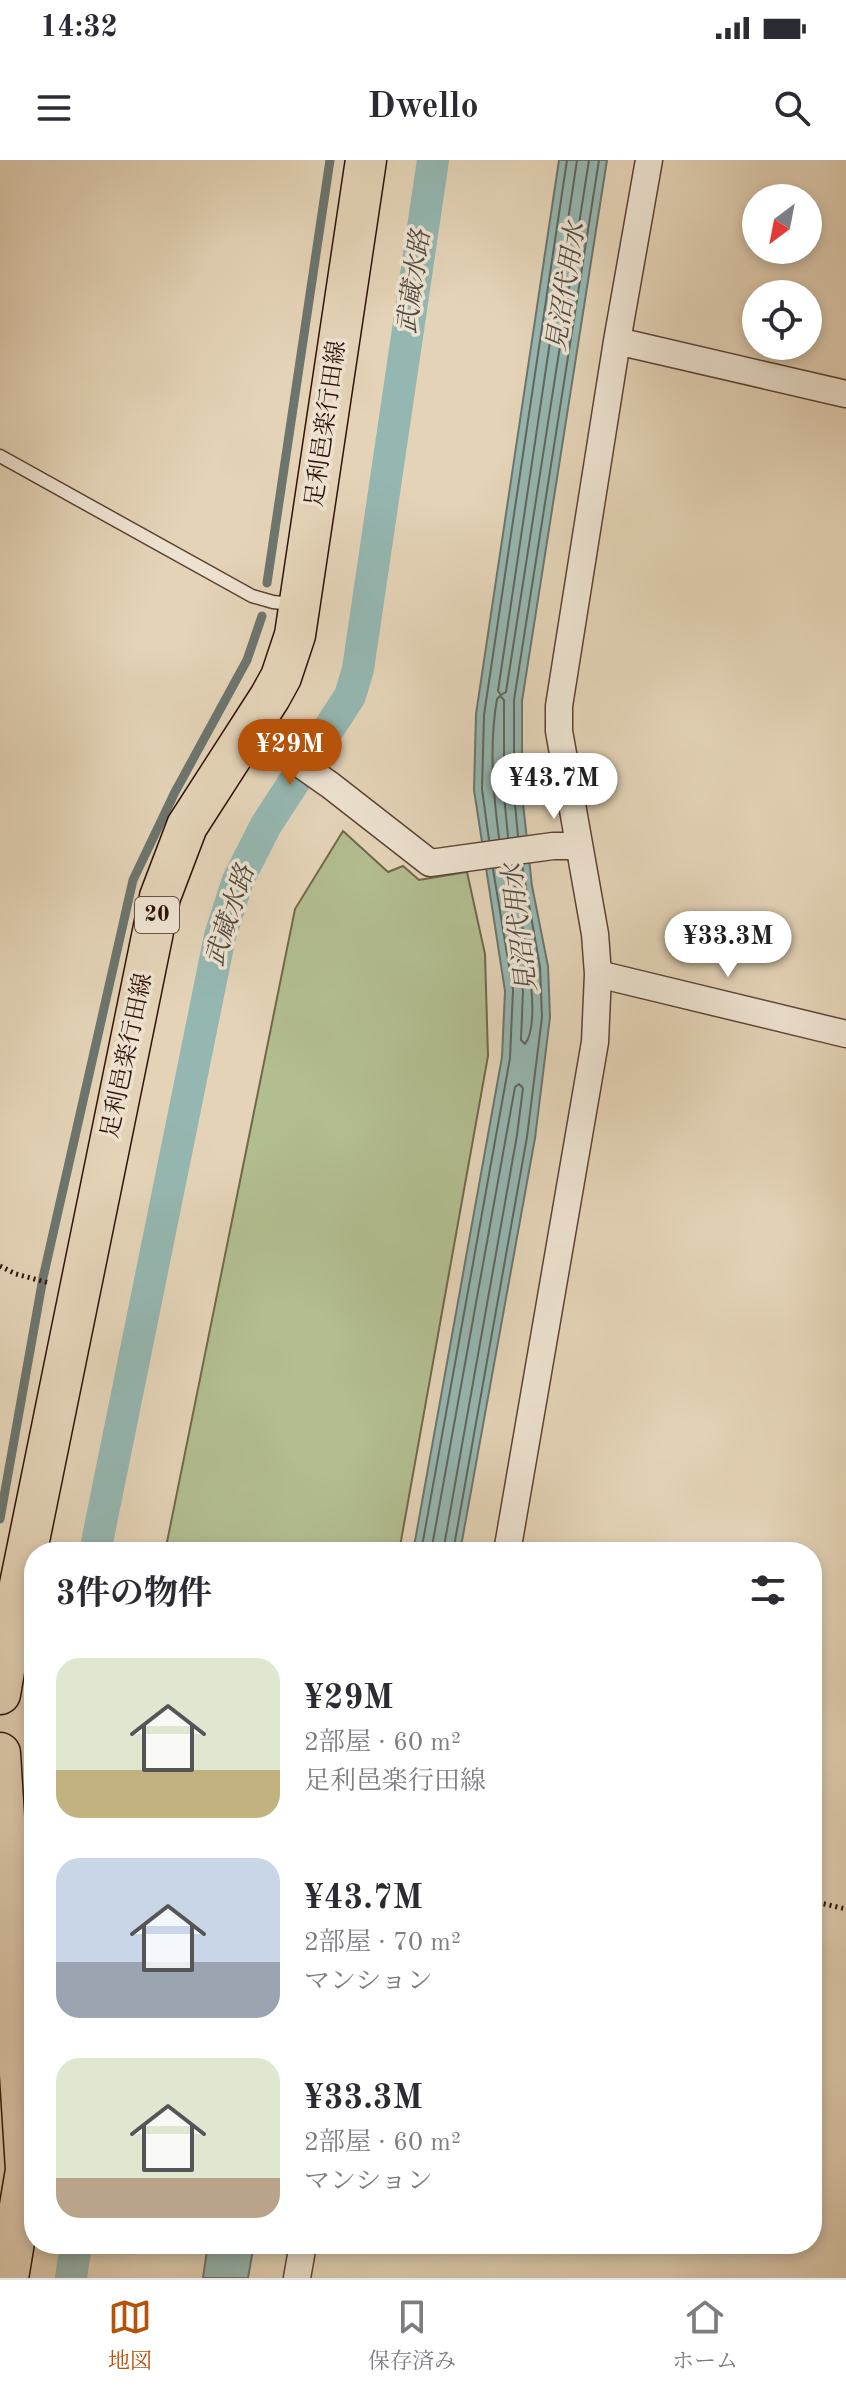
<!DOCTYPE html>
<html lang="ja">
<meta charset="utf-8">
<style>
:root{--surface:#fff;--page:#f7f7f7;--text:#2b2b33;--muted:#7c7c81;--line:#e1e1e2;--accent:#b45309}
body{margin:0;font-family:"Old Standard TT","Noto Serif JP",serif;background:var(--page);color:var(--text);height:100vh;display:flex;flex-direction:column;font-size:30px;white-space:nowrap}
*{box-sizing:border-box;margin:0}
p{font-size:26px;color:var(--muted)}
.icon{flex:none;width:44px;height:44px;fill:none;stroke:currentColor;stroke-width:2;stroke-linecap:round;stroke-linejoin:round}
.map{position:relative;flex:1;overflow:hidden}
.side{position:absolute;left:24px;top:1382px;width:798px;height:712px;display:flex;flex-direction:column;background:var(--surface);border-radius:32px;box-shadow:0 4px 12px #0003}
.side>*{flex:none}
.needle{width:52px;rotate:212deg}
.fabs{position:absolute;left:742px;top:24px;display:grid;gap:16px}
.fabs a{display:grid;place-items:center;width:80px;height:80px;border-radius:50%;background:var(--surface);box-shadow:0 4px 12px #0003;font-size:40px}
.price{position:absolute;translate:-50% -68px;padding:0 18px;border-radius:28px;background:#fff;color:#222;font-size:26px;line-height:52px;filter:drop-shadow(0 2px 4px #0008)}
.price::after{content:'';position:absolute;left:50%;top:48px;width:24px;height:18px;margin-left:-12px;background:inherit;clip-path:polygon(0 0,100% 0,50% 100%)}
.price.selected{background:var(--accent);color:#fff}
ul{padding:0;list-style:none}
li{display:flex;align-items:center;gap:24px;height:200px;padding:0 32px}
li span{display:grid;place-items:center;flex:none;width:224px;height:160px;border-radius:24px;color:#555}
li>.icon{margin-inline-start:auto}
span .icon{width:96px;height:96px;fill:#fffc;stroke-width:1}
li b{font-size:34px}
h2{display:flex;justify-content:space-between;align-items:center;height:96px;padding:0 32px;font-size:34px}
.status{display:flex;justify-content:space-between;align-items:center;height:56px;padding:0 40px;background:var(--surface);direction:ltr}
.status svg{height:22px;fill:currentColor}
header{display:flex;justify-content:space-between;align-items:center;height:104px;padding:0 32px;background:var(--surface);font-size:36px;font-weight:700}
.dock{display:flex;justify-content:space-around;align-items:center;height:112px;border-top:2px solid var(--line);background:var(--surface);font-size:22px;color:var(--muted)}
.dock a{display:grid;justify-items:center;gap:4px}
.dock .selected{color:var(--accent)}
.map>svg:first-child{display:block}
.green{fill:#b2bd90;stroke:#71684c;stroke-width:2}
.water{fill:#95b7b1;stroke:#6d756e;stroke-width:2}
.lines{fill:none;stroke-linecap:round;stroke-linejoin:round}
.shore{stroke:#62655d;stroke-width:2}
.stream{stroke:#6d756e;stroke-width:9}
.canal{stroke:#95b7b1;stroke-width:32}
.service-casing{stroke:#5d4334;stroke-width:15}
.minor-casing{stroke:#5d4334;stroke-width:29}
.primary-casing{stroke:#301309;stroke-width:43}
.path{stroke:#301309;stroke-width:5;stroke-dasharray:2 4;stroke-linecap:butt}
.service{stroke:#ede2d0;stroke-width:12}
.minor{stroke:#ede2d0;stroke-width:26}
.primary{stroke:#e4d3b7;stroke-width:40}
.labels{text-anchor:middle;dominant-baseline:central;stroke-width:7;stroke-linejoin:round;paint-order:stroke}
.shield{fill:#ede2d0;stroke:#695145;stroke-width:2}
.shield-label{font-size:22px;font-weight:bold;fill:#301309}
.street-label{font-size:24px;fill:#301309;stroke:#ede2d0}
.water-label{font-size:26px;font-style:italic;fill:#534c44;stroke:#ede2d0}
</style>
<div class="status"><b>14:32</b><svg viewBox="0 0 49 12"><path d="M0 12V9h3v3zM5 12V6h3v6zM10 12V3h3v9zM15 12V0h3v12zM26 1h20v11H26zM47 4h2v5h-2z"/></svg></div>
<header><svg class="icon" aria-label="menu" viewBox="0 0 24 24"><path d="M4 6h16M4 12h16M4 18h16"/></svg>Dwello<svg class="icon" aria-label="search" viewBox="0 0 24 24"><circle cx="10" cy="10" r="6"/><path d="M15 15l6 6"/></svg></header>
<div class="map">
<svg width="846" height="2118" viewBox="0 0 846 2118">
<rect width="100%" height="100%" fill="#e4d3b7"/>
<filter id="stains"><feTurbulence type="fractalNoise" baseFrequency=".0025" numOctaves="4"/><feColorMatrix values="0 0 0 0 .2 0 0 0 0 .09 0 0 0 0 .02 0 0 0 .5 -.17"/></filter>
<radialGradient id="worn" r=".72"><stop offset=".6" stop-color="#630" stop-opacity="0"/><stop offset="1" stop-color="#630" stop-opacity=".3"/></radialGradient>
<path class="green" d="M343,671L388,712L403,706L419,720L467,712L485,794L488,896L399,1392H165L295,749Z"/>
<path class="water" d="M559,0H607L522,541V634L532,726L548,806L550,857L535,978L460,1392H413L502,897L505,831L474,630L476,554Z
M208,2084H254L248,2118H203Z"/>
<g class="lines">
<path class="shore" d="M577,0L498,531L501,535L506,532L589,0
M518,676L514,634V540L599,0
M499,678C493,632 489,585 497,539L500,536L504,540V635L508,677
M489,680L482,629L484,555L567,0
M503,708L523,831L521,880L525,884C546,857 516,744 512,707
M421,1392L510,898L513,830L493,709
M431,1392L515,927L519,924L523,928L517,975L443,1392
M453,1392L527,977L542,857L540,807L522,705"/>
<path class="stream" d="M267,423L330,0
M0,1359L43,1118L133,720L175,632L247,500L262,456"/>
<path class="canal" d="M95,1392L220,776L238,720L266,665L350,536L358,509L433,0
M71,2118L76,2084"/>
<defs>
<path id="service" d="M0,296L252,436L273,442L293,444"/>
<path id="minor" d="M617,181L846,234
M250,569L330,625L430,703L553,686H578
M598,814L846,874
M507,1392L595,882L598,814L595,774L559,571V546L617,181L649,0
M297,2118L303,2084"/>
<path id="primary" d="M0,1534L13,1459L160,737L187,666L270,537L281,517L295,475L366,0
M0,1593L26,2010L8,2118"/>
</defs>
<use href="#service" class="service-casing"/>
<use href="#minor" class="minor-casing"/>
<use href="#primary" class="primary-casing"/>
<path class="path" d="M0,1106L16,1114L49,1123
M812,1741L846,1749"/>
<use href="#service" class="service"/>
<use href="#minor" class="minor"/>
<use href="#primary" class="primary"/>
</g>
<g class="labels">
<rect class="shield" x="135" y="737" width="44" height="36" rx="6"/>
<g class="shield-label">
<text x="157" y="755">20</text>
</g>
<g class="street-label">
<text transform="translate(327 264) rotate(-82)">足利邑楽行田線</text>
<text transform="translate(128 896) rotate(-78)">足利邑楽行田線</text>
</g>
<g class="water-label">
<text transform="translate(415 122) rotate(-82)">武蔵水路</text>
<text transform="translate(567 127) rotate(-81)">見沼代用水</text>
<text transform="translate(231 756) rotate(-72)">武蔵水路</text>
<text transform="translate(521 768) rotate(-97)">見沼代用水</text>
</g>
</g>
<rect width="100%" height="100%" filter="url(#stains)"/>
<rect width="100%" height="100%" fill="url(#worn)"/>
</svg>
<div class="fabs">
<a><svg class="needle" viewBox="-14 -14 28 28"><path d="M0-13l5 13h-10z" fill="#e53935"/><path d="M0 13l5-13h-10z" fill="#7c7c81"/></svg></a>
<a><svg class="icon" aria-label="locate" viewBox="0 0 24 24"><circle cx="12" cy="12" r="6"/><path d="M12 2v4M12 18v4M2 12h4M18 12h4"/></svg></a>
</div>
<b class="price selected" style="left:290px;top:627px">¥29M</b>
<b class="price" style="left:554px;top:661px">¥43.7M</b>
<b class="price" style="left:728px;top:819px">¥33.3M</b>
<section class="side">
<h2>3件の物件<svg class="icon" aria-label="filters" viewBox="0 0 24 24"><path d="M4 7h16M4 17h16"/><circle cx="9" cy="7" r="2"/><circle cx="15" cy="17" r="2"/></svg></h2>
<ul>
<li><span style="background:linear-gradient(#dfe7d0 70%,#c2b280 0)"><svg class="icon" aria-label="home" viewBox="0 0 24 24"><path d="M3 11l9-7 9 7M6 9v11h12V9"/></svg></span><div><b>¥29M</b><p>2部屋 · 60 m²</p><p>足利邑楽行田線</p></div></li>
<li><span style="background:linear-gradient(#c9d6e8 65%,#9aa5b1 0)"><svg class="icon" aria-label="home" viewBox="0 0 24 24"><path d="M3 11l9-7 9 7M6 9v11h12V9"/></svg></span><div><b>¥43.7M</b><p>2部屋 · 70 m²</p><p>マンション</p></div></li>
<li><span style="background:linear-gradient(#dfe7d0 75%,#b9a48a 0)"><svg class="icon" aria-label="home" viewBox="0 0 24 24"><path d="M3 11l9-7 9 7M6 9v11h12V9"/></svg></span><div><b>¥33.3M</b><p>2部屋 · 60 m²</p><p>マンション</p></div></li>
</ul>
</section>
</div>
<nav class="dock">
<a class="selected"><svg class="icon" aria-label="map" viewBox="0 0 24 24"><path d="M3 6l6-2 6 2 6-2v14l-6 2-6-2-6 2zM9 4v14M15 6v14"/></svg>地図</a>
<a><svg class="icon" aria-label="saved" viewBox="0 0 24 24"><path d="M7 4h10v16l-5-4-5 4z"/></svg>保存済み</a>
<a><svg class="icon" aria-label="home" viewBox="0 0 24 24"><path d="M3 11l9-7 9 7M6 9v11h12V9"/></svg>ホーム</a>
</nav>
